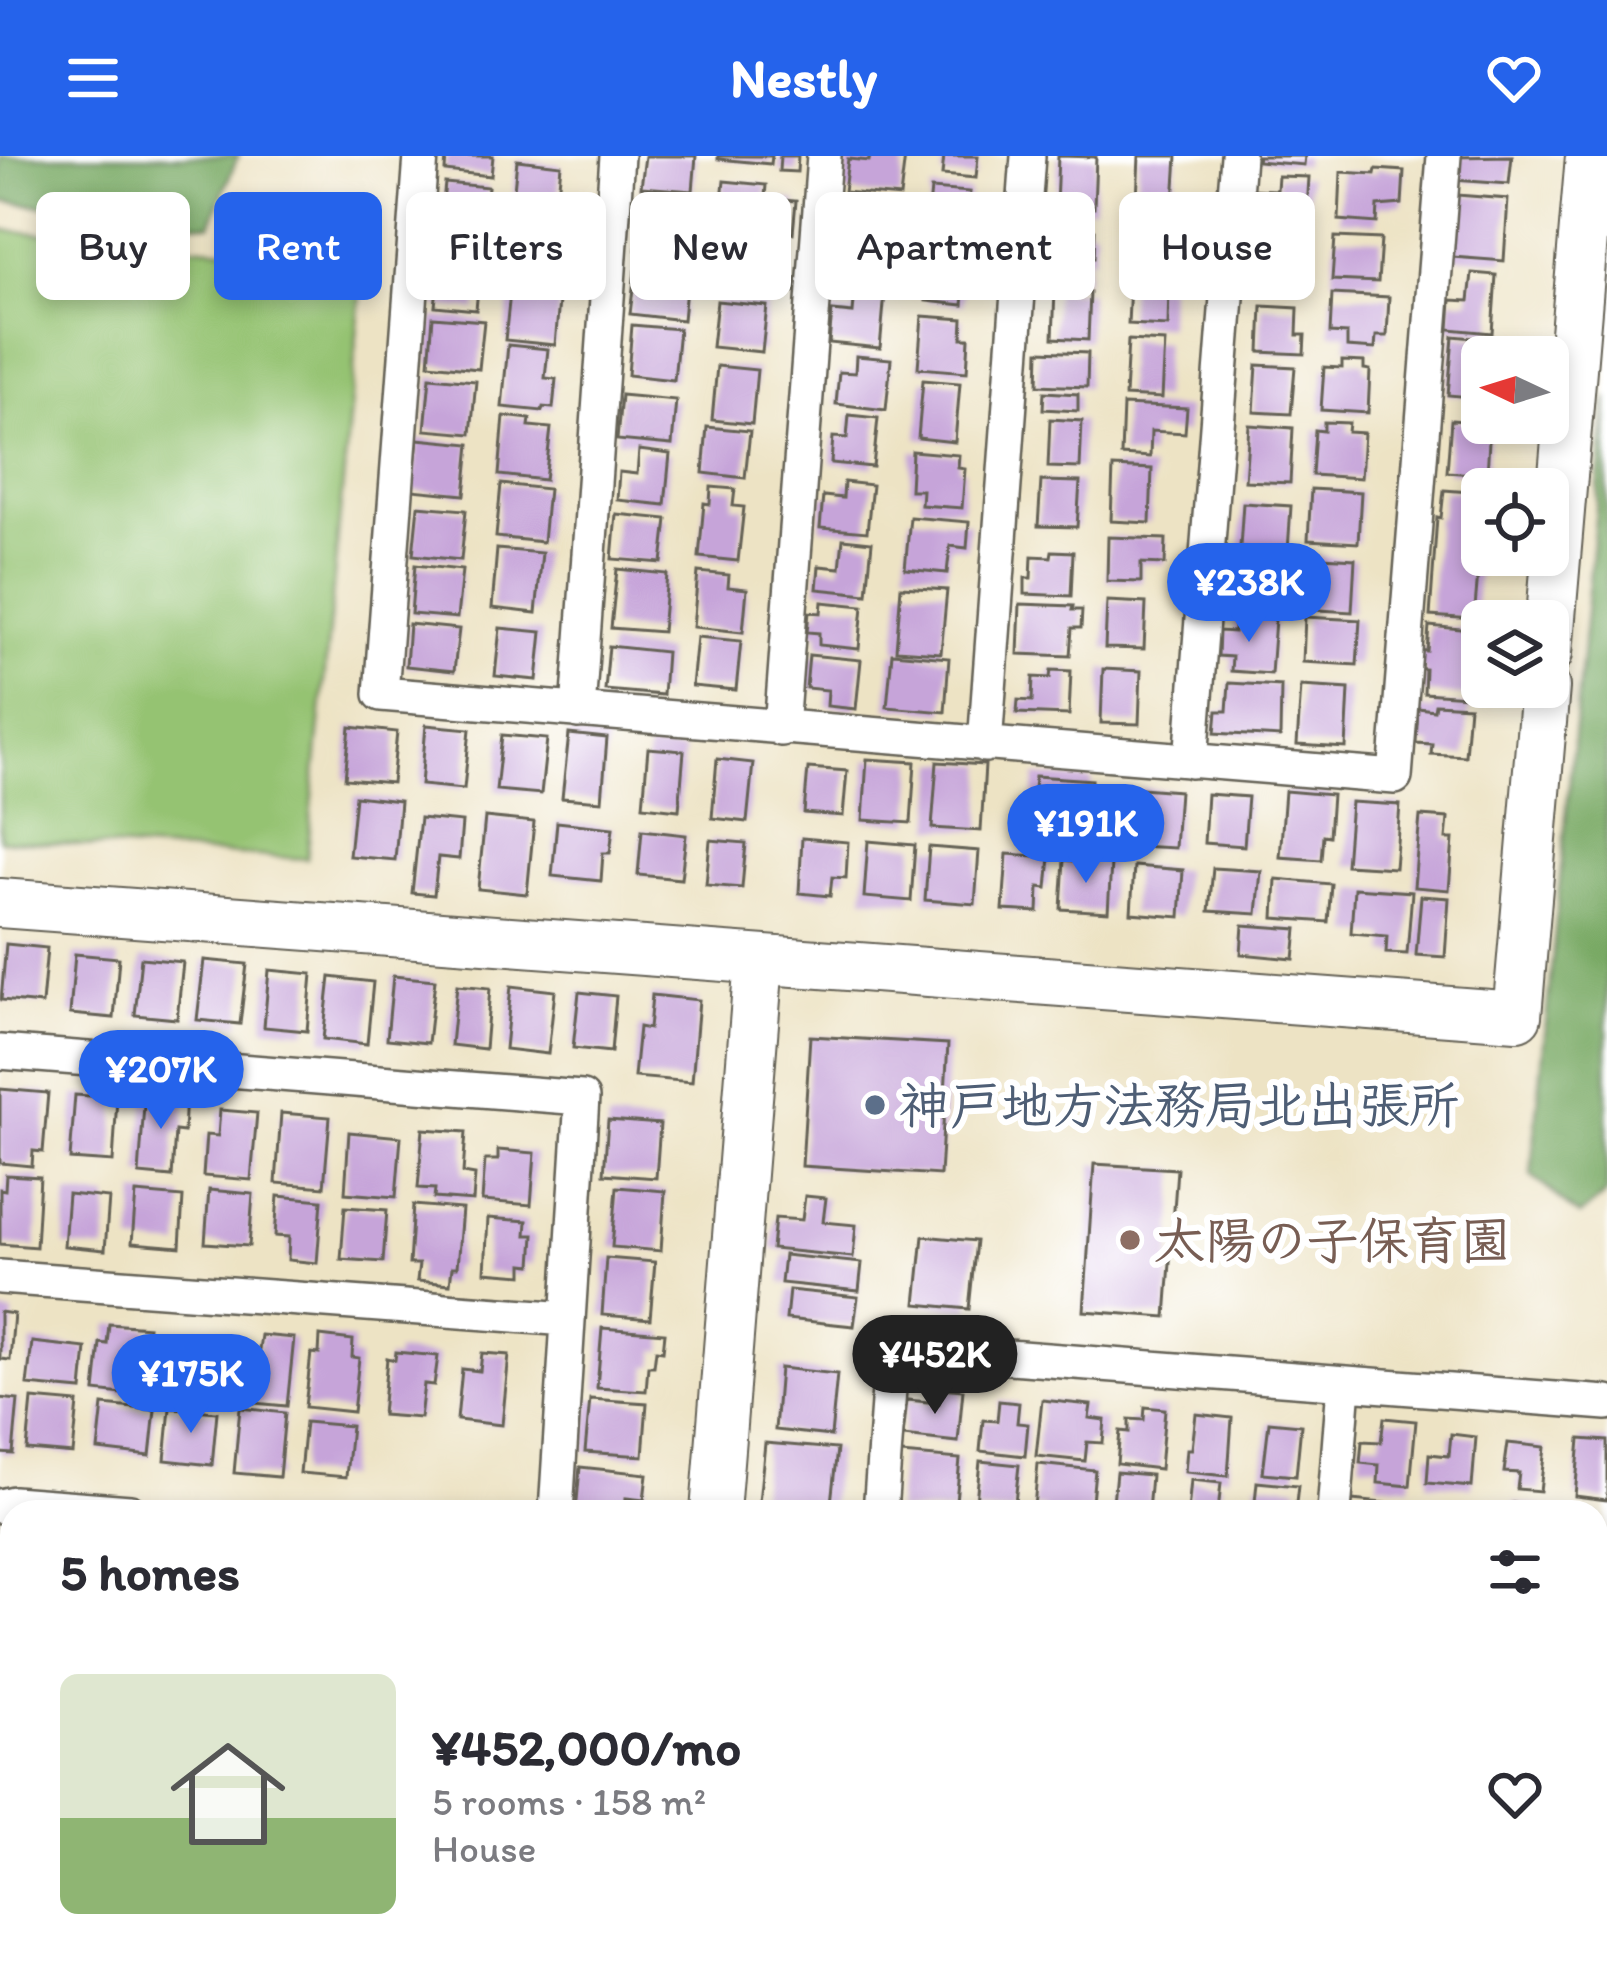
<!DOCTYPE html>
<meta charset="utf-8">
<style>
:root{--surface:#fff;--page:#f2f2f3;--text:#2b2b33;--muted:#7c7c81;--line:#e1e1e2;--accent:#2563eb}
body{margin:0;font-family:Itim,"Klee One",sans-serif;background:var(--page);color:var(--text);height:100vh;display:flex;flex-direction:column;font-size:45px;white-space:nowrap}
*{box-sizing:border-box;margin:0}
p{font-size:39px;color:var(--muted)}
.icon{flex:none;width:66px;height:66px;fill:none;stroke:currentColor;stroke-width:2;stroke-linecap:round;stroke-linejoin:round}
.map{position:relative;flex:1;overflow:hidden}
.details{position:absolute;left:0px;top:1344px;width:1608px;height:468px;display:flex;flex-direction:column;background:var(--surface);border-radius:36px 36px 0 0;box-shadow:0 6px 18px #0003}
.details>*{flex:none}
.top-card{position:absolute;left:36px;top:36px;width:1536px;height:108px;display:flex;gap:24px}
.needle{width:78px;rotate:274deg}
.buttons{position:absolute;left:1461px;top:180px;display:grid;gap:24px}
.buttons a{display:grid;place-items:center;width:108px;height:108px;border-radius:18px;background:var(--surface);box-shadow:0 6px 18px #0003;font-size:60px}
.price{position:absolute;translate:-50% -102px;padding:0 27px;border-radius:42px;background:var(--accent);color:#fff;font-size:39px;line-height:78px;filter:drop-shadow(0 3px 6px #0008)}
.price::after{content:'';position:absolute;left:50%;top:72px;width:36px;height:27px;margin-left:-18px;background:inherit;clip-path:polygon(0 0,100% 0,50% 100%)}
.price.current{background:#222;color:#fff}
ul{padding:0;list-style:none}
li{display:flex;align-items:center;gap:36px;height:300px;padding:0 60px}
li+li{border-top:3px solid var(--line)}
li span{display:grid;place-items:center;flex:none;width:336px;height:240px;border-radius:18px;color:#555}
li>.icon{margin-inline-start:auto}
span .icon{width:144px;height:144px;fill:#fffc;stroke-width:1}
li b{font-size:51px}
h2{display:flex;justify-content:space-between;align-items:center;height:144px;padding:0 60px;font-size:51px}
.chip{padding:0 42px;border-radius:18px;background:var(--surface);box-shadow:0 6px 18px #0003;font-size:42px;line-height:108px}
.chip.current{background:var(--accent);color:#fff}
header{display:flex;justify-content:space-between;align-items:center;height:156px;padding:0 60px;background:var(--accent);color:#fff;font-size:54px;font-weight:700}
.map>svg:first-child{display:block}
.green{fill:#95c372;stroke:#587047;stroke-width:3}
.forest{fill:#78a964;stroke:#4a6240;stroke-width:3}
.building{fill:#c6a4d9}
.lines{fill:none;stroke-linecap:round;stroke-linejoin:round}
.street-casing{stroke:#656257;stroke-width:38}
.secondary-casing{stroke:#656257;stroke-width:52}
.street{stroke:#fff;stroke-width:33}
.secondary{stroke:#fff;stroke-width:48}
.rail-casing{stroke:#1c1c1c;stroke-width:14}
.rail{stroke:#fff;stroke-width:9;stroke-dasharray:27;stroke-linecap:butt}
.secondary-bridge-casing{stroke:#656257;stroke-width:52;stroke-linecap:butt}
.secondary-bridge{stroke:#fff;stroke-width:48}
.service-dot{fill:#5c6f8a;stroke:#fff;stroke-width:4.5}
.education-dot{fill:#8d6e63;stroke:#fff;stroke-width:4.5}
.labels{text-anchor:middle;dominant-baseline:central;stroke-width:12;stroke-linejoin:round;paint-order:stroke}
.service-label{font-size:51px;font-weight:bold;fill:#4e5e75;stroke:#fff;text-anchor:start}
.education-label{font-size:51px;font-weight:bold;fill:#785e54;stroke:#fff;text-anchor:start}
</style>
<header><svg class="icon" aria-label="menu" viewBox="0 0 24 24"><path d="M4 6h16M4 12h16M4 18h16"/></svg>Nestly<svg class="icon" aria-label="heart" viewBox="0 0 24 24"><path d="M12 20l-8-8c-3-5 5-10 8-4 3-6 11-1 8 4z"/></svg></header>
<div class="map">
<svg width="1607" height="1812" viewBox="0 0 1607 1812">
<rect width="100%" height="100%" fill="#fff"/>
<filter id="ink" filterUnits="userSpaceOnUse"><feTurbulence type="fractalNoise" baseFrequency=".00833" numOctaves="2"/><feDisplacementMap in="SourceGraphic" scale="24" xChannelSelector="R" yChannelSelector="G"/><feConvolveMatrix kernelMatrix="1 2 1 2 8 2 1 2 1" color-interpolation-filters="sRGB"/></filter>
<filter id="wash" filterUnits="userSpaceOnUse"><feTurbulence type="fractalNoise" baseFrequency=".004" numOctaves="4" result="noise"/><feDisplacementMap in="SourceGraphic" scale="48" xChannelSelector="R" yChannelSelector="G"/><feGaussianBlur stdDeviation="2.7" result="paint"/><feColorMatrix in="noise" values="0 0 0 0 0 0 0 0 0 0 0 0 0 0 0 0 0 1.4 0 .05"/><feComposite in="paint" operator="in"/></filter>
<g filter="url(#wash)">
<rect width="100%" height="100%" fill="#ede3c4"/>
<path class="green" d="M0,74L364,105L307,703L0,684Z"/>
<path class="forest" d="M0,0H238L210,69L0,45Z
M1607,241V1037L1579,1060L1531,1019Z
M0,1690L12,1692V1800H147L154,1809L180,1812H0Z
M801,1800H1115L1141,1812H837Z"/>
<g id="blocks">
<path class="building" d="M446,0H493L491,20L445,15Z
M645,0H696L693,35L641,31Z
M718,0H772L771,8L718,3Z
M780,0H798L797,16L779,15Z
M870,0H905L900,41L844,36L848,3L869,5Z
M944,0H978L976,22L942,19Z
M1058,0L1096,1L1094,52L1056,50Z
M1139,0H1177L1174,46L1137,44Z
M1258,0H1305L1304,9L1257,5Z
M1512,0L1509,28L1454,24L1455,1Z
M517,4L561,9L556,58L512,54Z
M1376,13L1404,15L1402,48L1378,50L1377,67L1339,64L1341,16L1375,18Z
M1278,20L1309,21L1306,70L1247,67L1249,33L1277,34Z
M724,25L766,29L762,76L719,72Z
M445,27L488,31L482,90L439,86Z
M931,33L970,36L967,60L957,59L955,86L926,84Z
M1457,39L1508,43L1504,105L1453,101Z
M772,43L796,45L793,77L769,75Z
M655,45L691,48L686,99L636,94L640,54L653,55Z
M846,53L894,58L889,111L870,109L871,96L842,93Z
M1136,58L1177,59L1175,111L1134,109Z
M512,64L552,68L551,84L562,85L559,118L507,113Z
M1056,67L1088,68V73L1095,74L1094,102H1087L1086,124L1054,122Z
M725,79L779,84L774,137L720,132Z
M1335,81L1381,83L1378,126L1332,124Z
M931,92L968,96L963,149L926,145Z
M441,95L481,99L476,154L435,150Z
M635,115L687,121L683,164L630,158Z
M1472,117L1496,119L1492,177L1449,173L1451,144L1469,145Z
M511,127L538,129L537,143L559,145L555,189L505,184Z
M1130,128L1169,130L1168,170L1128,168Z
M855,134L885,137L880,192L829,187L832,155L853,157Z
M1055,135L1090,136L1088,184L1053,182Z
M1332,138L1389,141L1387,180H1376L1375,193L1347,191V178L1330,177Z
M717,145L767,150L762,196L712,191Z
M1262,150L1298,152L1297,179H1305L1304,198L1260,196Z
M922,160L963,163L962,182H969L967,216L918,212Z
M433,161L484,165L479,213L429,208Z
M632,169L679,173L674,224L628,219Z
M1453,180L1495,184L1494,201H1482V242L1448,239Z
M1128,184L1165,186L1162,242L1125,240Z
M508,189L548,193L545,222L556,223L553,252L543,251L542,255L502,251Z
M1039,195L1088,197L1087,231L1038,229Z
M856,200L891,203L886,254L836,248L839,216L855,217Z
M1342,205L1364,206V213L1370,214L1368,257L1321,254L1324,211L1342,212Z
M1257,209L1295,211L1291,258L1254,256Z
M717,210L757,214L752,268L712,264Z
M430,221L476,225L471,278L425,274Z
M923,224L960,227L955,286L918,282Z
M1044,236L1078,238V255L1043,253Z
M621,239L676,244L672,289L617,284Z
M1123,249L1187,252L1185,277L1151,275L1150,301L1121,299Z
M849,259L878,262L873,311L831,307L833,281L847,282Z
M504,260L530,263L529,270L551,272L545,324L499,319Z
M1050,263L1082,265L1080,312L1048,311Z
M1451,264L1490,267L1487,319L1447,316Z
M1324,266L1349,267L1348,276L1364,277L1361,322L1312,319L1315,274L1324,275Z
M1249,269L1293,272L1290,327L1245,325Z
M707,271L750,275L745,322L703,317Z
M418,283L470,288L465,339L412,334Z
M639,294L670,298L665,349L617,344L619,316L637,318Z
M912,295L959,299L958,312L965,313L962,352L921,349L922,334H910Z
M1113,311L1152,313L1150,367L1111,365Z
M1041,325L1080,326L1077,371L1038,370Z
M844,326L872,329L867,376L820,372L823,340L843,342Z
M501,328L548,333L543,386L496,381Z
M711,331L735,333L733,350L744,351L738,405L699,401L704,347L710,348Z
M1311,333L1361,336L1358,387L1308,384Z
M1444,334L1482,337L1480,373H1468L1465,416L1478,417L1474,463L1430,460L1437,361L1441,362Z
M1243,347L1291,350L1288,394L1240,391Z
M418,350L466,354L461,404L413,399Z
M616,358L667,363L662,407L612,403Z
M910,361L969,366L967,392L950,390L947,417L905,413Z
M1108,381L1166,383L1165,408L1141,407V426L1107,425Z
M843,383L872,386L867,438L817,433L819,410L840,412Z
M497,393L542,397L536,457L492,452Z
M1052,395L1073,396L1071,440L1025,438V422H1031L1032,400L1051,401Z
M1305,400L1355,403L1352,456L1302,453Z
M1237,404L1282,407L1280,452L1233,450Z
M415,409L462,414L457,462L411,458Z
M617,413L667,418L662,476L611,472Z
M698,416L729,419L728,431L747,433L743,476L693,471Z
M901,431L947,434L941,497L896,494Z
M1107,445L1146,447L1144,493L1105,492Z
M822,446L863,450L859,493L819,489V477L807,476L809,456L821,457Z
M1020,448L1073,450L1072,454H1082L1081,472H1072L1070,500L1018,498Z
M1234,460L1275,463L1271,518L1231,515L1232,501L1218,500L1219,475L1234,476Z
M1305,461L1360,464L1357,509L1303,506Z
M409,468L459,473L454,515L406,510Z
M1429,470L1472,474L1467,540L1424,537L1425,513L1417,512L1418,494L1427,495Z
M500,472L542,476L537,524L495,520Z
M697,481L741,485L736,534L692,530Z
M609,490L666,496L663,539L605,534Z
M892,497L949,502L945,556L887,551Z
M809,499L861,504L856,553L827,550L828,534L806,532Z
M1103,513L1141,515L1139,568L1101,567Z
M1051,514L1071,515L1069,559L1017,557L1018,544L1032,545L1033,521L1050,522Z
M1229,527L1281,530L1280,581L1215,577L1217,555H1227Z
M1301,530L1349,533L1346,592L1297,589Z
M1435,548L1469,550L1465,600L1431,598L1432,588L1416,587L1418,552L1434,554Z
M426,569L470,573L464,633L421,629Z
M350,571L397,576L392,627L345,623Z
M569,578L607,582L602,645L562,642Z
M502,579L547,583L541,638L496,634Z
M648,592L684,595L679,654L643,650Z
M717,603L753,607L747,666L712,662Z
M867,603L915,606L911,667L863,664Z
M937,606L985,609L981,675L932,672Z
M808,612L847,615L843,660L804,657Z
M1035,620L1092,624L1090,647L1103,648L1101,673L1088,672V680L1031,675Z
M1141,632L1179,635L1175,692L1137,690Z
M1285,635L1332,639L1329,680L1323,679L1321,704L1280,701Z
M1207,638L1248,641L1244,690L1204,687Z
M355,640L400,645L395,704L349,700Z
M1351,646L1400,649L1395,712L1346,709Z
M1420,660L1448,662L1446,683H1453L1449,734L1414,731Z
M485,661L534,666L527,738L478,733Z
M420,662L462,666L459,703L438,701L434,739L412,737Z
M557,666L613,672L610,697H603L601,725L552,720Z
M642,674L686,679L681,723L638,719Z
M802,682L848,686L846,722L832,721L830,740L799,737Z
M710,684L746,687L742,732L706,729Z
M868,685L915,689L911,745L864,741Z
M929,691L979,695L975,748L925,744Z
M1007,698L1050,701L1047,732L1039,731L1038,756L1003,754Z
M1064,704L1111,708L1108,756L1061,753Z
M1134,710L1183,714L1180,761L1131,757Z
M1213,712L1261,715L1257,758L1209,755Z
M1276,723L1331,728L1328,766L1274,762Z
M1354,732L1412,736L1407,798L1386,797L1387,780L1351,777Z
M1421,740L1449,742L1445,801L1416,799Z
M1243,769L1297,773L1294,803L1241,798Z
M6,788L47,792L42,848L1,844Z
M75,798L119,802L114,862L70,858Z
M141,802L183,806L177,863L135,859Z
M204,804L247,808L240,868L197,864Z
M269,814L312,818L307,875L264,871Z
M393,820L435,824L428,887L387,883Z
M330,821L373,826L367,888L323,883Z
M457,829L490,832L485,893L451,889Z
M511,830L555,835L548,898L505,893Z
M579,836L616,840L611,896L573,892Z
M652,839L699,844L692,926L634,921L639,871L649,873Z
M810,880L948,888L940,1019L802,1010Z
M0,933L48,937L43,996L33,995L32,1010L0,1007Z
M145,935L186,938L184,976L175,975L172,1021L139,1018Z
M75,939L117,942L113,1006L70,1003Z
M220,954L257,957L251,1024L203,1020L206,979L218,980Z
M281,957L330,961L324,1031L276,1027Z
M608,964L660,968L656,1022L604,1018Z
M423,973L466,976L463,1017L475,1019L473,1045L434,1042L435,1033L418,1032Z
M349,976L401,981L396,1041L345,1037Z
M498,994L535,997L531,1049L482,1045L485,1004H498Z
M1094,1008L1177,1013L1166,1161L1084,1155Z
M6,1019L40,1021L36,1091L0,1088V1033L5,1034Z
M617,1031L665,1035L661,1095L612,1091Z
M209,1034L253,1038L249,1090L205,1087Z
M136,1037L183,1041L180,1091L132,1087Z
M68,1038L109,1042L105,1094L64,1090Z
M278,1040L322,1044L317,1107L288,1104L289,1081L275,1080Z
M805,1040L826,1042L823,1066L856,1069L853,1101L772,1093L775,1062L802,1064Z
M413,1049L462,1053L457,1111H452L450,1128L417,1125L419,1108H409Z
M345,1051L387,1054L383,1106L341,1103Z
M488,1062L527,1065L526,1079H534L532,1109L523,1108V1119L485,1116Z
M923,1080L976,1085L969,1153L916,1148Z
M784,1099L862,1107L859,1135L781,1127Z
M606,1102L655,1106L650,1163L602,1159Z
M789,1134L858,1141L854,1170L786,1163Z
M0,1156L14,1158L10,1204L0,1203Z
M109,1168L148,1171L141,1240L95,1235L100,1187L107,1188Z
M602,1172L665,1177L663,1195L656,1194L654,1210H648L646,1235L597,1232Z
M261,1179L294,1182L287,1250L233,1245L238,1200L258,1202Z
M320,1180L353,1184L352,1201L359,1202L353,1256L305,1251L311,1197L319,1198Z
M32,1186L86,1192L82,1234L27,1229Z
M177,1186L218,1190L213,1245L172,1241Z
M396,1196L438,1200L434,1229L424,1228L420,1262L382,1259L387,1202L395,1204Z
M482,1197L509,1199L502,1269L457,1264L462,1213L480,1215Z
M780,1212L837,1218L831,1280L775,1274Z
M940,1232L963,1234L958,1286L903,1280L907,1244L939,1247Z
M0,1242L18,1244L13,1298L0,1297Z
M32,1243L78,1247L73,1298L27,1294Z
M590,1243L647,1247L643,1300L585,1296Z
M1042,1244L1091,1249L1089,1262L1105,1264L1103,1287L1087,1286L1085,1305L1036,1300Z
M999,1245L1019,1247L1017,1267L1028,1268L1025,1300L980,1295L983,1264L997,1265Z
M103,1249L155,1254L150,1300L98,1294Z
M1145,1251L1165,1253L1160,1313L1117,1308L1120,1275L1129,1276V1263L1144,1264Z
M170,1252L217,1256L212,1309L165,1304Z
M240,1252L285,1257L279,1321L234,1317Z
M1196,1258L1232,1262L1228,1320L1185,1316L1187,1293H1192Z
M1384,1262L1416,1265L1410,1330L1378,1327L1379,1309L1360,1307L1362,1285L1381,1286Z
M305,1266L351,1270L346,1321L300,1317Z
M1269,1266L1301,1269L1296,1320L1263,1317Z
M1451,1278L1476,1281L1472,1331L1427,1327L1429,1298L1449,1300Z
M1580,1283L1607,1285V1344L1575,1340Z
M765,1287L837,1293L830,1356H758Z
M1508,1287L1545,1291L1540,1335L1517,1333L1519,1317L1504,1316Z
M901,1298L960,1303L955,1356L896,1355Z
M980,1305L1019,1309L1014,1356H975Z
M1038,1308L1095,1314L1091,1356H1044V1351H1034Z
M580,1311L647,1318L644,1344L626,1342L625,1356H576Z
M1116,1316L1151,1319L1148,1356H1112Z
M1191,1324L1221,1327L1218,1356H1188Z
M1257,1326L1298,1330L1295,1356H1254Z
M1352,1344L1405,1349L1404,1356H1351Z
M1513,1347L1546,1351V1356H1512Z"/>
</g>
</g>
<g filter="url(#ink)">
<use href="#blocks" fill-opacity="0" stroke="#656257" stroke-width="3"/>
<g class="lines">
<defs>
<path id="street" d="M421,0L381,538L1395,621L1444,0
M578,555L617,0
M781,573L824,0
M985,589L1028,0
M1191,605L1238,0
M0,896L582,942L556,1356
M0,1121L568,1163
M0,1350L13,1347L130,1356
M880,1356L892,1192L1607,1247
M1334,1356L1344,1229
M0,1401L12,1408
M0,1615L12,1621
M1596,1687H1607
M502,1800L542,1812"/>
<path id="secondary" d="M1548,497L1590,0
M0,747L1517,860L1545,531
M715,1356L759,805
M1596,1470L1607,1471"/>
</defs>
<use href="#street" class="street-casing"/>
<use href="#secondary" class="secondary-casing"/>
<use href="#street" class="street"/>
<use href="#secondary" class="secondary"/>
<defs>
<path id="rail" d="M0,1546L12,1553
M0,1570L12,1576
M648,1800L685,1812
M712,1800L752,1812"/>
</defs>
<use href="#rail" class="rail-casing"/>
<use href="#rail" class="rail"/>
<defs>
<path id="secondary-bridge" d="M674,1812L675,1800"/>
</defs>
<use href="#secondary-bridge" class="secondary-bridge-casing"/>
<use href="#secondary-bridge" class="secondary-bridge"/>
</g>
</g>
<circle class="service-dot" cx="875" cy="949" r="12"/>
<circle class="education-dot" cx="1130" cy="1084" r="12"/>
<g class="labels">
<g class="service-label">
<text x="899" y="949">神戸地方法務局北出張所</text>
</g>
<g class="education-label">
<text x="1154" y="1084">太陽の子保育園</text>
</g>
</g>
</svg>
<div class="buttons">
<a><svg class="needle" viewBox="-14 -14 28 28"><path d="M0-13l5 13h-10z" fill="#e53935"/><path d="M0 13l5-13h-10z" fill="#7c7c81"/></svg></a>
<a><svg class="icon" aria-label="locate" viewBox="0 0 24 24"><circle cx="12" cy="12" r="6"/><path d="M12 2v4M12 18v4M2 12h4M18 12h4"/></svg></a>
<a><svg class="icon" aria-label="layers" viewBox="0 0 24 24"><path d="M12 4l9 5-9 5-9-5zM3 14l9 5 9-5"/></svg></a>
</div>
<b class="price" style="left:1249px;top:489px">¥238K</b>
<b class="price" style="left:1086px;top:730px">¥191K</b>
<b class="price" style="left:161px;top:976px">¥207K</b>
<b class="price current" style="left:935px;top:1261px">¥452K</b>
<b class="price" style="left:191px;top:1280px">¥175K</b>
<div class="top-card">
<a class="chip">Buy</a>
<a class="chip current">Rent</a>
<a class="chip">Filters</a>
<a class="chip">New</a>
<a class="chip">Apartment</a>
<a class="chip">House</a>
</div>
<section class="details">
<h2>5 homes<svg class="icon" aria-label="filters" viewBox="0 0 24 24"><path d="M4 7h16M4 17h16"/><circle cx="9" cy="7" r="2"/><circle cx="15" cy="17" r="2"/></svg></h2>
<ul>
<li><span style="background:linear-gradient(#dfe7d0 60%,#8fb573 0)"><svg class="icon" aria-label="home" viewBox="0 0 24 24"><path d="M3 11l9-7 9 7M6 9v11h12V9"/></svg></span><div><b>¥452,000/mo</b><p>5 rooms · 158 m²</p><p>House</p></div><svg class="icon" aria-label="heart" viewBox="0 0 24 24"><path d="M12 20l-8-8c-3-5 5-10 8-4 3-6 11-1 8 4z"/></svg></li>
</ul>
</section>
</div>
